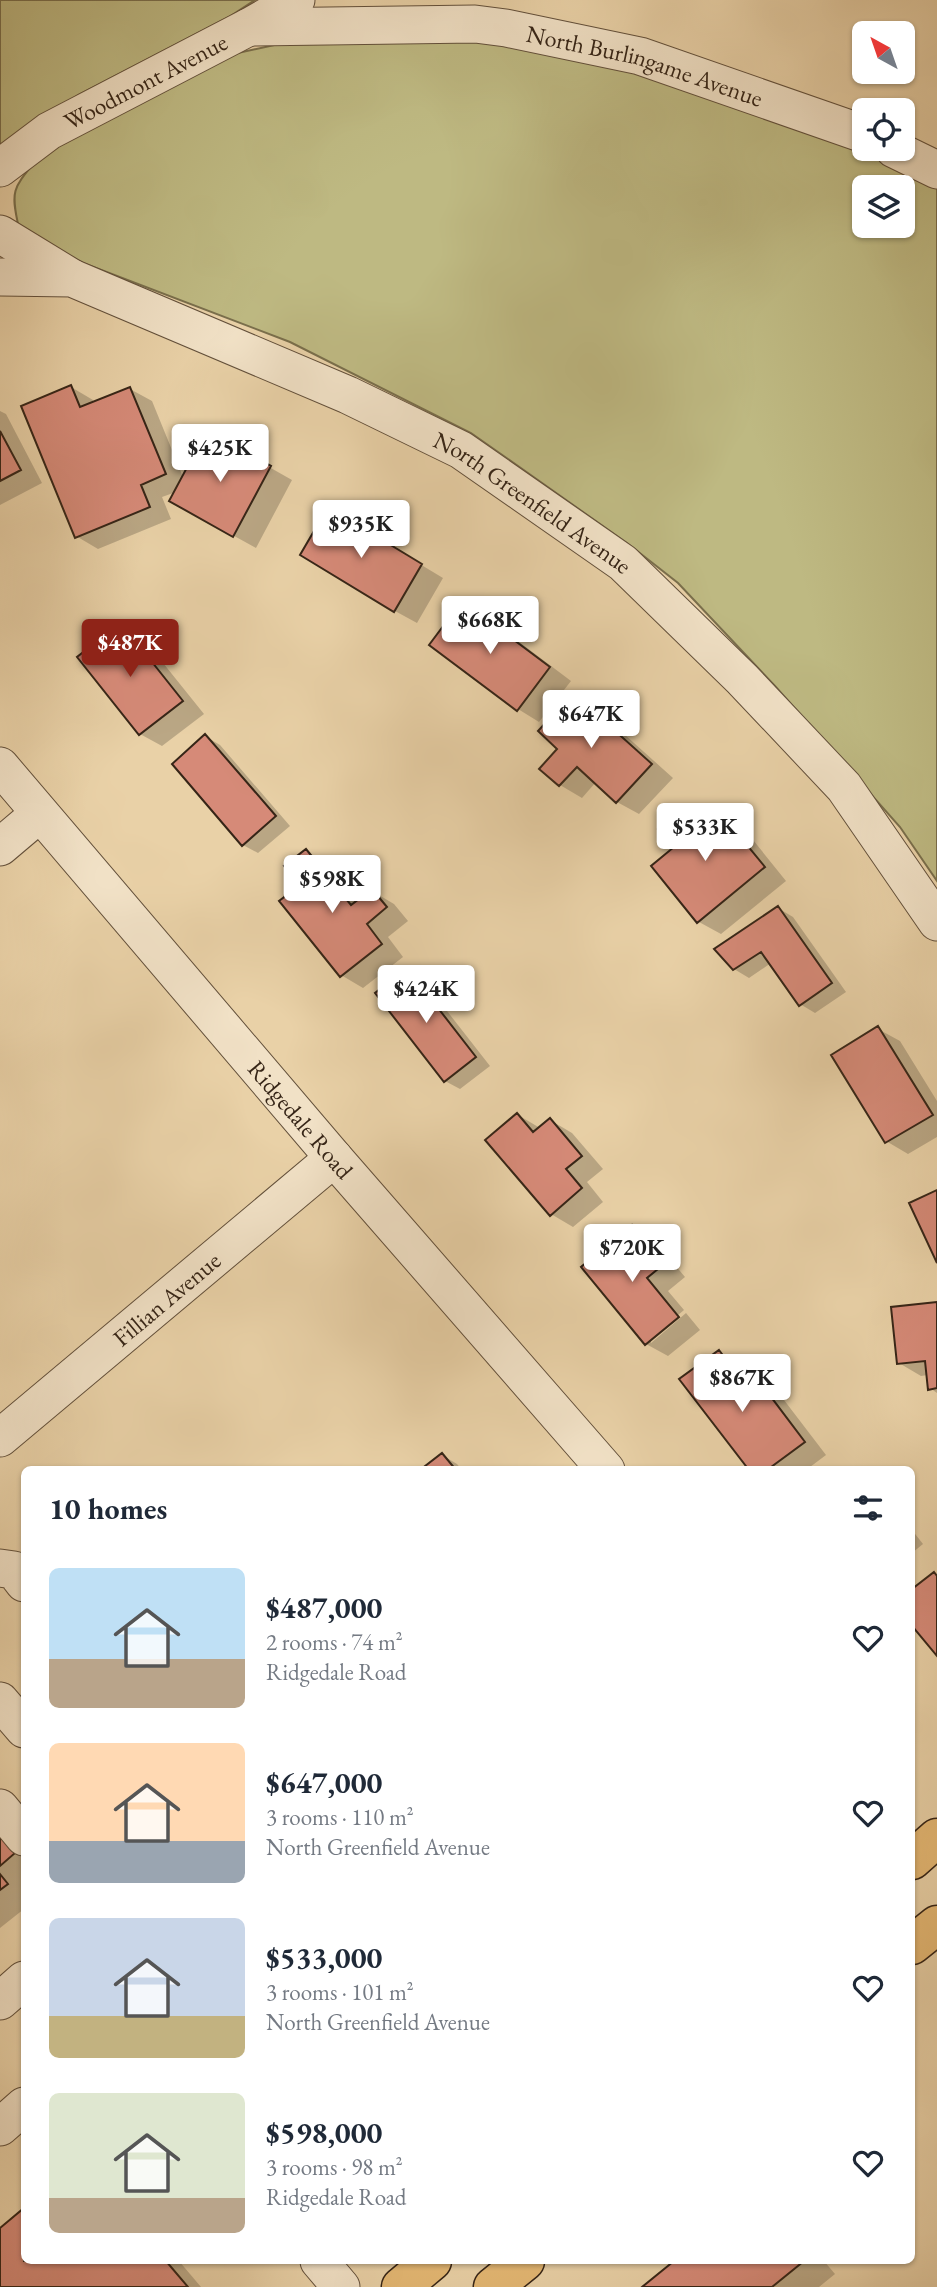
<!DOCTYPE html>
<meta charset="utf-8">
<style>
:root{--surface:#fff;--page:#f2f2f3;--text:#1f2937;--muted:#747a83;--accent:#8f2418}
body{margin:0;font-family:"EB Garamond",serif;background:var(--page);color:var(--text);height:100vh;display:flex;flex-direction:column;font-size:26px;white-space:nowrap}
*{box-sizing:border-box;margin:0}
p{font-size:23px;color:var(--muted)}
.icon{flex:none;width:38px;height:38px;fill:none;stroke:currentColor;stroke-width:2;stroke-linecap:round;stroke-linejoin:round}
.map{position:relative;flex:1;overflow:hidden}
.sheet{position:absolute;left:21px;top:1466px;width:894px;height:798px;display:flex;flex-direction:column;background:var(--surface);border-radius:10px;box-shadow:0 2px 5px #0004}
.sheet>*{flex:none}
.needle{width:46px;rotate:320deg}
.tools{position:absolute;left:852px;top:21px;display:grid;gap:14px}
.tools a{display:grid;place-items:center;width:63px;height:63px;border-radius:10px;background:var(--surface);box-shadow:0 2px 5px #0004;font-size:35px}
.price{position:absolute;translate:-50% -60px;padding:0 16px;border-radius:7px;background:#fff;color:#222;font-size:23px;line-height:46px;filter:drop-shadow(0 2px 4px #0008)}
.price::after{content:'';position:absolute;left:50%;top:42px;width:21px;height:16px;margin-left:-10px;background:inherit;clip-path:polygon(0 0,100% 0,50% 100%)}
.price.active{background:var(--accent);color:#fff}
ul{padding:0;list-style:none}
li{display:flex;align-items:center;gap:21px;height:175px;padding:0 28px}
li span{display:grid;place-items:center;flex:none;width:196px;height:140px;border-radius:10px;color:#555}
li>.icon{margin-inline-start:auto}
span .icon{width:84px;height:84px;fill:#fffc;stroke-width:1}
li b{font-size:30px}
h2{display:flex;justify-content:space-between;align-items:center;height:84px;padding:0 28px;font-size:30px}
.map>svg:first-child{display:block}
.green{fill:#beb982;stroke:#7a6f4c;stroke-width:2;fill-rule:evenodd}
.shadow{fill:#0003}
.building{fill:#d68a78;stroke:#362517;stroke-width:2}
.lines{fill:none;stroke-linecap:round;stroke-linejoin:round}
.minor-casing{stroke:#63503b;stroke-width:39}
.major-casing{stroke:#362517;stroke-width:41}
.minor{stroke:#f1e1c6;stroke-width:37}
.major{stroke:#e4b874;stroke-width:38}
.labels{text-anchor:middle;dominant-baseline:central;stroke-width:5;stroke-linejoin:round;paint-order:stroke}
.street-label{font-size:24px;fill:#362517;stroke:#f1e1c6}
</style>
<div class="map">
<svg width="937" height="2287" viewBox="0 0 937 2287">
<rect width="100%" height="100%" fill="#e9d1a7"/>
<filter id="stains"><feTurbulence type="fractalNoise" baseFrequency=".00286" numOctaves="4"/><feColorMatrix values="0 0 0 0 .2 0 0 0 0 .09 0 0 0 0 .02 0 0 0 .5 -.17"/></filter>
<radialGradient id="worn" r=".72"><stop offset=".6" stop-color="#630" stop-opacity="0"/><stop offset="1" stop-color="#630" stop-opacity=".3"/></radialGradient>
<path class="green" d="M0,0H255L229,17L78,95L0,151Z
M334,32L468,38L615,64L763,111L897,163L937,188V881L900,827L775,686L678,583L627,543L471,433L290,342L62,255L18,224C11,192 13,188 34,163L141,88L215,58ZM864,187H903V226H864Z"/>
<path class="shadow" d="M71,387L93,400L94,403L130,389L152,401L183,477L207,432L292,480L256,548L171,501L176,492L162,497L171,519L98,549L76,536Z
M0,411L6,414L42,483L0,505Z
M350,522L443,578L417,623L395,611Z
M463,604L485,616L571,681L539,722L518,709Z
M121,625L143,638L204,714L162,746L140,734Z
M573,695L595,708L673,778L639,814L617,802L596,782L582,798L560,785L542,769L560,749Z
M205,736L220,745L290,826L258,853L243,845Z
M681,812L704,825L719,813L741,825L786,881L721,934L699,922L676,848Z
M306,851L328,864L358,902L372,891L394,904L408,921L388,937L403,957L363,988L341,975L302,885Z
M778,908L793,917L846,992L815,1013L800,1004L771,963L749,978L734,969Z
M407,970L422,979L490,1066L460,1089L445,1081Z
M878,1029L900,1041L937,1101V1137L908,1154L886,1141Z
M518,1115L540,1128L550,1120L572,1133L603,1169L587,1182L603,1202L573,1227L551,1214Z
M632,1227L654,1240L685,1277L668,1291L684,1310L651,1338V1343L686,1313L700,1330L668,1356L646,1344Z
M937,1304V1393L930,1388L928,1375L921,1376L899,1363Z
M719,1352L741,1365L759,1389L762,1387L784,1400L826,1455L806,1470H751Z
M442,1455L457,1464L462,1470H423Z
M912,1530L923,1544L912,1553Z
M0,1821L24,1850V1909L0,1928Z
M24,2210V2261H179L201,2287H0V2230Z
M677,2261H824L835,2274L819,2287H645Z"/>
<path class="building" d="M71,385L80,407L130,387L166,474L141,485L150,507L75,538L21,406Z
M207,430L271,466L233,537L169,501Z
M0,431L21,470L0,481Z
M328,507L422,564L394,612L300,555Z
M462,601L550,667L517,711L429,645Z
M121,623L183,701L139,735L77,657Z
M573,693L652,764L616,803L577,767L559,786L539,769L557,749L538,731Z
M205,734L276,816L242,846L172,764Z
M681,810L696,829L719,811L765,867L697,923L651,866L674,847L658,829Z
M306,849L351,905L372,889L387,907L367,924L382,944L340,977L279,901L300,885L284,866Z
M778,906L832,983L799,1006L761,952L733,970L714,949Z
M407,968L476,1057L444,1082L375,993Z
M878,1026L933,1115L885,1143L831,1055Z
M517,1113L533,1132L550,1118L582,1156L566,1169L582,1188L550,1216L485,1140Z
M937,1190V1263L909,1203Z
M632,1225L664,1264L647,1278L679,1317L645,1345L581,1267Z
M937,1302V1388L928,1390L925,1361L897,1364L891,1307Z
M719,1350L751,1393L762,1385L805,1442L767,1470H749L679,1379Z
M442,1453L456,1470H420Z
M934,1572L937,1576V1656L912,1626V1589Z
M0,1836L15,1853L0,1866Z
M0,1874L8,1884L0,1890Z
M24,2208V2261H166L188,2287H0V2228Z
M674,2261H804L772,2287H642Z"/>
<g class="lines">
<defs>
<g id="minor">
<path id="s1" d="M249,27L475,24L506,28L640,56L864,134"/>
<path d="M894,149L937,170"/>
<path id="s2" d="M0,168L49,131L249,27L296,0"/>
<path d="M0,234L72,278"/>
<path id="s3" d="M0,277L72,278L348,395L461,450L623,563L742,679L844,787L937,922"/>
<path id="s4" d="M0,766L334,1158L606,1470"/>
<path d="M0,847L39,814"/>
<path id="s5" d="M0,1438L334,1158"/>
<path d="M0,1568L14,1570L24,1583"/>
<path d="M0,1701L24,1729"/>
<path d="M0,1808L24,1837"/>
<path d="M0,2001L24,1980"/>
<path d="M0,2127L24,2106"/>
<path d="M319,2261L341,2287"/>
</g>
<path id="major" d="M912,1860L937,1838
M912,1945L937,1925
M401,2287L432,2261
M493,2287L525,2261"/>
</defs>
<use href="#minor" class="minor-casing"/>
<use href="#major" class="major-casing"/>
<use href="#minor" class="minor"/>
<use href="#major" class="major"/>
</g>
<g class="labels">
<g class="street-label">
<text stroke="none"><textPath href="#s1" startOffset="401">North Burlingame Avenue</textPath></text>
<text stroke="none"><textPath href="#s2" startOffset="170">Woodmont Avenue</textPath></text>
<text stroke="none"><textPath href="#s3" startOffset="586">North Greenfield Avenue</textPath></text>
<text stroke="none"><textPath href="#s4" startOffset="464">Ridgedale Road</textPath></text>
<text stroke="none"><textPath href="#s5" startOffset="217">Fillian Avenue</textPath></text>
</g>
</g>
<rect width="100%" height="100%" filter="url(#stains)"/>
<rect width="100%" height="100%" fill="url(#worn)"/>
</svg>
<div class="tools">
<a><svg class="needle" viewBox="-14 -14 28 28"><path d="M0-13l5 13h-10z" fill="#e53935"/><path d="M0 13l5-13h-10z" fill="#747a83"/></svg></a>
<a><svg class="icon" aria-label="locate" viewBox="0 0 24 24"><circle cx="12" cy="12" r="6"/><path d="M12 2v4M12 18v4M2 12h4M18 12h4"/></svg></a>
<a><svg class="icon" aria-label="layers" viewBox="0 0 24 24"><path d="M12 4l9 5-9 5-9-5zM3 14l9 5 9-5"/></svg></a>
</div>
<b class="price" style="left:220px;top:484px">$425K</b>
<b class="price" style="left:361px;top:560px">$935K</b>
<b class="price" style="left:490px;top:656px">$668K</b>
<b class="price active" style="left:130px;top:679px">$487K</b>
<b class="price" style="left:591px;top:750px">$647K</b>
<b class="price" style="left:705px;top:863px">$533K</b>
<b class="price" style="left:332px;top:915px">$598K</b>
<b class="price" style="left:426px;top:1025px">$424K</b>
<b class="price" style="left:632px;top:1284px">$720K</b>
<b class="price" style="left:742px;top:1414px">$867K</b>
<section class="sheet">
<h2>10 homes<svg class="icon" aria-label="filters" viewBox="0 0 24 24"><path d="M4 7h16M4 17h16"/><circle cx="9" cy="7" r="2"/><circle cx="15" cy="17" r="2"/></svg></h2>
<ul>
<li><span style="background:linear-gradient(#bfe0f5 65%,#b9a48a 0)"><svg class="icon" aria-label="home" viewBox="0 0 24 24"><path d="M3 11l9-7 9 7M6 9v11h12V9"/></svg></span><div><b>$487,000</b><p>2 rooms · 74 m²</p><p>Ridgedale Road</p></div><svg class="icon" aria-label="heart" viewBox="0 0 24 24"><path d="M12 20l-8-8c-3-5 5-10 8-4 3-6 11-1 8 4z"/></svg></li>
<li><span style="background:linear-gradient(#ffd9b3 70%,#9aa5b1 0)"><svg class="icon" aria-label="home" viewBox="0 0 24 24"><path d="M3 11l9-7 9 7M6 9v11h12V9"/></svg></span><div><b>$647,000</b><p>3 rooms · 110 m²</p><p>North Greenfield Avenue</p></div><svg class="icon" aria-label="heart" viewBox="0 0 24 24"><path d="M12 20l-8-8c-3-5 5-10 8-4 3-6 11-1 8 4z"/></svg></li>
<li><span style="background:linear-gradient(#c9d6e8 70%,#c2b280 0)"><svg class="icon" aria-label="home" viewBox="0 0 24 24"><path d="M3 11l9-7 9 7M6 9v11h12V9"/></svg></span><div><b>$533,000</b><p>3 rooms · 101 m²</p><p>North Greenfield Avenue</p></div><svg class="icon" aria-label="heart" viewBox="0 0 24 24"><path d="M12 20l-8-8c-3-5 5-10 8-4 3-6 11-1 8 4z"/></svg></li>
<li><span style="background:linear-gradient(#dfe7d0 75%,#b9a48a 0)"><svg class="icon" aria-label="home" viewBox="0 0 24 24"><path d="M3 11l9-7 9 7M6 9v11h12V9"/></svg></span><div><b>$598,000</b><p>3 rooms · 98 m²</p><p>Ridgedale Road</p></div><svg class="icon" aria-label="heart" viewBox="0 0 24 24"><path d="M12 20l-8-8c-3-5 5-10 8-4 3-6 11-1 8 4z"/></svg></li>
</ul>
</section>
</div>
